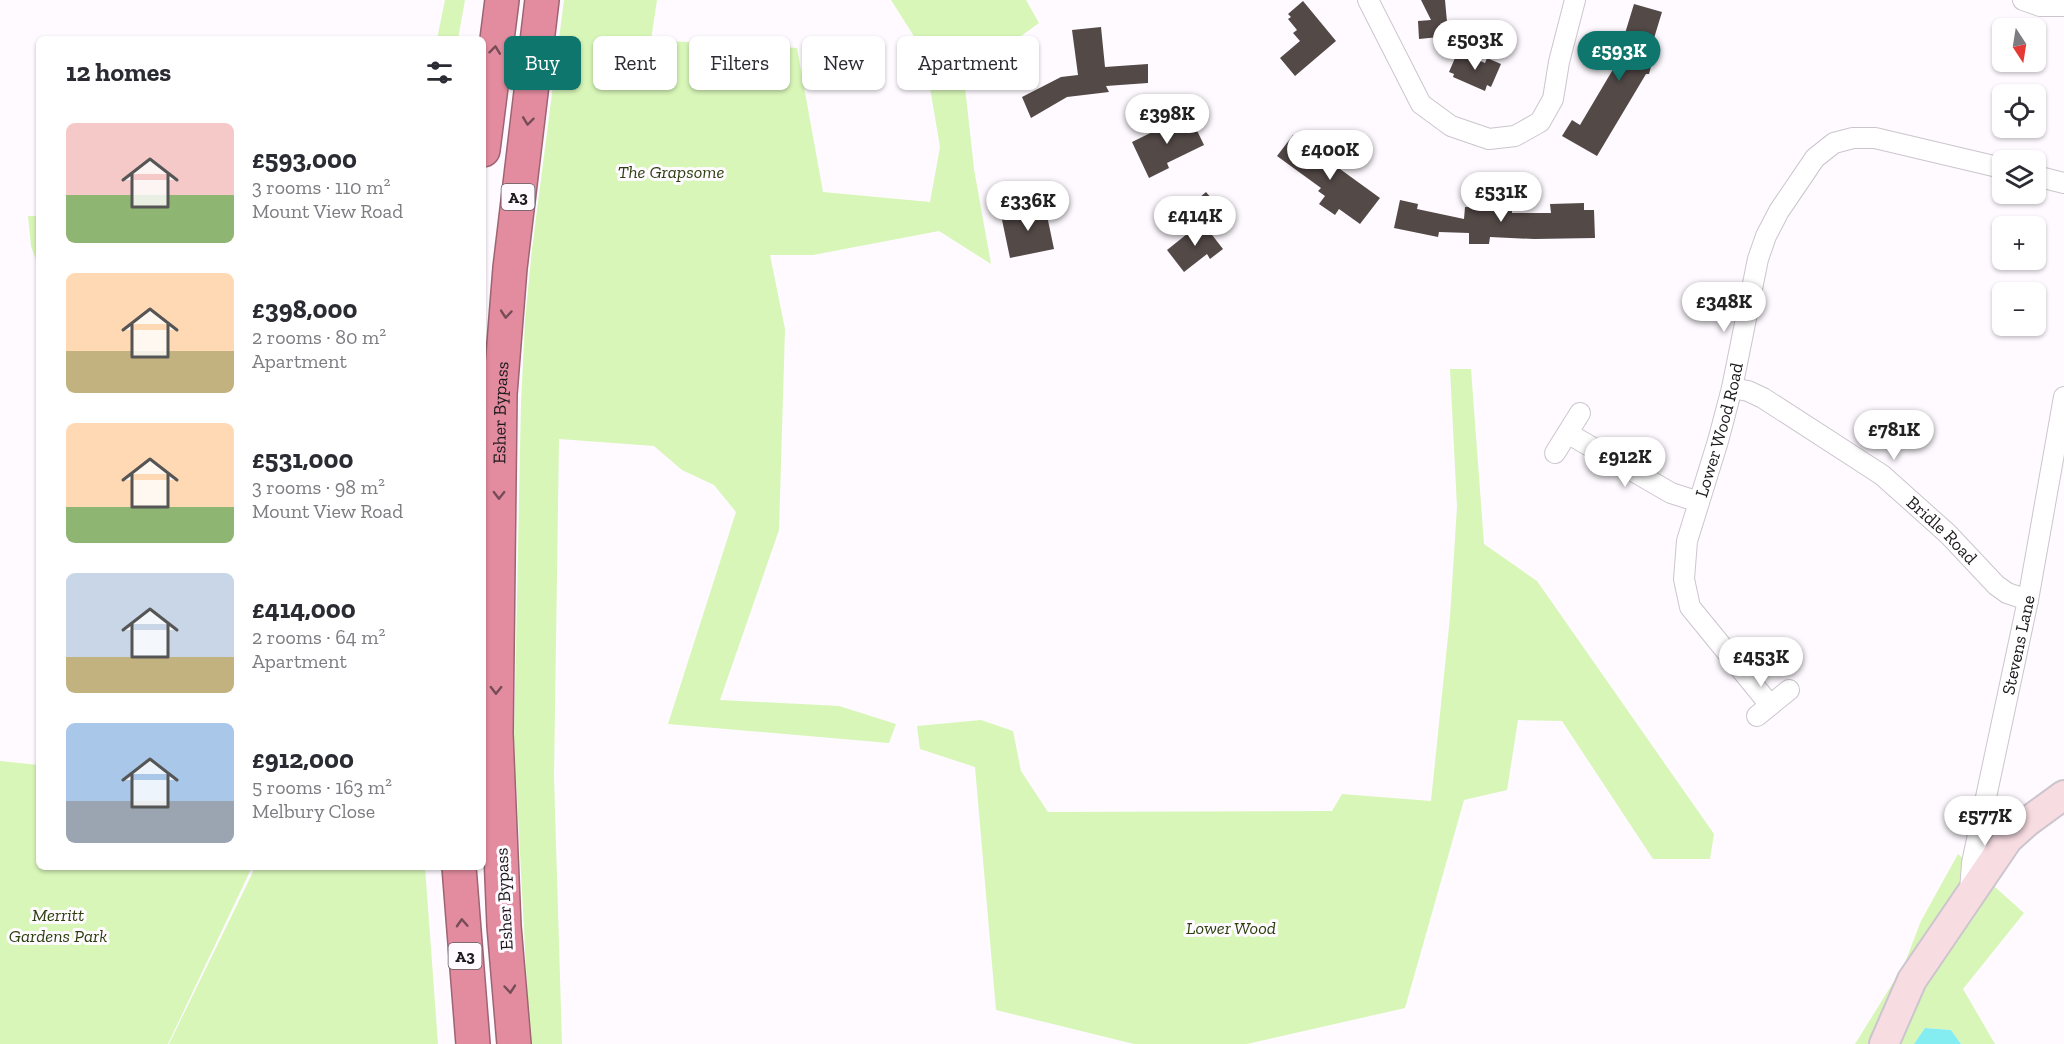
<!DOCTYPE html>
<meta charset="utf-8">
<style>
:root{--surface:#fff;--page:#f7f7f7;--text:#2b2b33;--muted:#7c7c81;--accent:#0f766e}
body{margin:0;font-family:"Zilla Slab",serif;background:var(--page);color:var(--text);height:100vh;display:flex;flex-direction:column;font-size:22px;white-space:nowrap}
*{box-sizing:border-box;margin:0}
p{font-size:20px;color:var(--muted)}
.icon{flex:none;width:33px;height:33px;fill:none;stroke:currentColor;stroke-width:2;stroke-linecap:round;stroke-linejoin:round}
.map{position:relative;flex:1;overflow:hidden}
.drawer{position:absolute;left:36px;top:36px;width:450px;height:834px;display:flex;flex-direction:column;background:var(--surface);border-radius:9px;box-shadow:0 2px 4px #0004}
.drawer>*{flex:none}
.guide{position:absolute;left:504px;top:36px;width:570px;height:54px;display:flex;gap:12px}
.needle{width:39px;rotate:168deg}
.fabs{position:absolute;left:1992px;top:18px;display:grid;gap:12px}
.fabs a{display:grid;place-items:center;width:54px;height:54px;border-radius:9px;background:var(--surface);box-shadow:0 2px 4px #0004;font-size:30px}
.price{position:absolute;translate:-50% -51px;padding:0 14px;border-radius:21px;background:#fff;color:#222;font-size:20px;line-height:39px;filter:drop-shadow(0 2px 3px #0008)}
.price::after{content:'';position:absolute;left:50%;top:36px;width:18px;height:14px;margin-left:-9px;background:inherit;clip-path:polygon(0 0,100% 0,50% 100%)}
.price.current{background:var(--accent);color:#fff}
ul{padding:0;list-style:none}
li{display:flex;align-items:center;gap:18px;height:150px;padding:0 30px}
li span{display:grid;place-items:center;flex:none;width:168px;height:120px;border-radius:9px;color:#555}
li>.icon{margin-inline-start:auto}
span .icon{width:72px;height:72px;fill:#fffc;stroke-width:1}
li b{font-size:26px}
h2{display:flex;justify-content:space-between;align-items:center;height:72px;padding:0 30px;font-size:26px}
.tag{padding:0 21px;border-radius:9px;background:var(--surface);box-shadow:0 2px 4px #0004;font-size:21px;line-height:54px}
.tag.current{background:var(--accent);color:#fff}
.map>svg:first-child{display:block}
.green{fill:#d8f6b8}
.water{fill:#83edf1}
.building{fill:#534947}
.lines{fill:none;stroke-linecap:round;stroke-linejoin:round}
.street-casing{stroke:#ccc5cd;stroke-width:22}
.secondary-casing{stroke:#ccc5cd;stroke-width:32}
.highway-casing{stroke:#9d6471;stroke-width:36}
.street{stroke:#fff;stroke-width:20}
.secondary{stroke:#f7dce2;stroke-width:28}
.highway{stroke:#e38c9f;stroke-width:33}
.oneway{stroke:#764d57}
.labels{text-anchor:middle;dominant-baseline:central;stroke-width:6;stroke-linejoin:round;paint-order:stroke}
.shield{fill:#fefaff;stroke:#605c60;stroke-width:1.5}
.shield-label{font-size:16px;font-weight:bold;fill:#1c191c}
.park-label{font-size:18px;font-style:italic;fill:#2c400e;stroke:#fefaff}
.street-label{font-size:18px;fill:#1c191c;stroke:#fefaff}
</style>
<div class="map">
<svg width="2064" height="1044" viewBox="0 0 2064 1044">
<rect width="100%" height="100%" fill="#fefaff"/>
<path class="green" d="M445,0H465L458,39H437Z
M564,0H657L651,40L797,48L823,192L930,202L940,147L924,52L891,0H1026L1039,23L964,78L974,169L991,264L939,231L813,255H770L785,329L779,530L720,700L839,706L896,724L889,743L668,724L736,512L714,485L682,470L654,446L559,439L554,777L562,1044H530L514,739L521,403L525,320L532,249Z
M28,216H39V268L31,246Z
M1450,369H1471L1484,544L1537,581L1714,834L1710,859H1653L1562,721L1518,720L1507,790L1464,800L1405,1008L1247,1044H1134L996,1010L975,767L920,749L917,726L981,720L1013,731L1021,771L1048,812L1332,811L1342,794L1431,801L1450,617L1457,507Z
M0,761L39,765V867H425L438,1044H169L253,872L252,867L168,1044H0Z
M1958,854L2024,913L1963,989L1995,1044H1961L1951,1030L1925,1028L1914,1044H1855L1904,965L1921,921Z"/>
<path class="water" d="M1925,1028L1951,1030L1961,1044H1914Z"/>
<path class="building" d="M1421,0H1445L1450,55L1449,56L1439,37L1419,39L1418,21L1431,20Z
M1303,1L1336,41L1295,76L1280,58L1300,41L1293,33L1297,30L1288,19L1291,17L1288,14Z
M1634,4L1662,12L1648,58L1653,59L1649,74H1646L1597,156L1562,136L1572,120L1580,125L1615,66Z
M1101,27L1105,67L1148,64V83L1106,86L1109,92L1067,97L1031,118L1022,97L1061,77L1078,75L1072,30Z
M1458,51L1485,63L1487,58L1501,64L1491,87L1487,85L1485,91L1453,77L1454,74L1449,72Z
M1189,114L1204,145L1167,163L1169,168L1149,178L1132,142Z
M1293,135L1380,198L1360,224L1339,209L1335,215L1319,204L1325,196L1318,191L1321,188L1277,156Z
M1206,192L1218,206L1204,218L1192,204Z
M1400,200L1418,204L1417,209L1464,219L1465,207L1512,209V213H1551L1550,204L1584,203V210H1594L1595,238L1534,239L1490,237L1489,244H1469V233L1439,232L1438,237L1394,228Z
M1045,206L1054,249L1010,258L1001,215Z
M1202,222L1223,249L1210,259L1207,254L1184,272L1167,250Z"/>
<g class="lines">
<defs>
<g id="street">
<path d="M1368,0L1421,104L1451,126L1489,139L1515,136L1540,122L1553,99L1559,62L1575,0"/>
<path d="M2023,0L2040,6H2064"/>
<path d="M2036,176L2064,183"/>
<path id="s1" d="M1732,388L1748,391L1763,398L1882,475L1948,534L1996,585L2007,593L2028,600"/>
<path d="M1569,434L1671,493L1699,502"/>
<path d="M1555,453L1580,413"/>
<path id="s2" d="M1770,705L1690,607L1684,579L1687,541L1718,441L1732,388L1758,259L1766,236L1779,211L1815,158L1834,143L1853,138H1875L2002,168"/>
<path d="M1757,716L1789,690"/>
<path id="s3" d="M1970,892L1972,863L2028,600L2064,397"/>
</g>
<path id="secondary" d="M1884,1044L1912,980L2008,839L2027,822L2064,795"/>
<g id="highway">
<path d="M483,150L502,0"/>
<path d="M459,867L473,1044"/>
<path id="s4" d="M514,1044L504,926L496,734L500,394L510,268L542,0"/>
</g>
</defs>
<use href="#street" class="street-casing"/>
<use href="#secondary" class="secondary-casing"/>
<use href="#highway" class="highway-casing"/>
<use href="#street" class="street"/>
<use href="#secondary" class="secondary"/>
<use href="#highway" class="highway"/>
</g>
<defs><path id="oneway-chevron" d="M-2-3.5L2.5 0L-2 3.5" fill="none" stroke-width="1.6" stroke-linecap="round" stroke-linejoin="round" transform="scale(1.5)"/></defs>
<g class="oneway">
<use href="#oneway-chevron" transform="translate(495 50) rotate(-83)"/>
<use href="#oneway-chevron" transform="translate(528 121) rotate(97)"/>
<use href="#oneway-chevron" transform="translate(506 314) rotate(95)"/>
<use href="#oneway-chevron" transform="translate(499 495) rotate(91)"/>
<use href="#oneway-chevron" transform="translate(496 690) rotate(91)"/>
<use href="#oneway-chevron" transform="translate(462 923) rotate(-93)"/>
<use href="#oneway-chevron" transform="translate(510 989) rotate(85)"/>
</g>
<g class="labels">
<g class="shield">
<rect x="501.5" y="184" width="33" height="26" rx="4.5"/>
<rect x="448.5" y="943" width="33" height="26" rx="4.5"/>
</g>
<g class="shield-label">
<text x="518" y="197">A3</text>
<text x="465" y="956">A3</text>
</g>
<g class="park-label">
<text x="671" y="172">The Grapsome</text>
<text x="58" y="915">Merritt<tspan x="58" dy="21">Gardens Park</tspan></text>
<text x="1231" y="928">Lower Wood</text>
</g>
<g class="street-label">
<text stroke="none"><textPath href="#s4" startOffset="632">Esher Bypass</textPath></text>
<text stroke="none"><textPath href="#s2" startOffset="309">Lower Wood Road</textPath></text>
<text stroke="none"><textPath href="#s1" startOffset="256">Bridle Road</textPath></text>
<text stroke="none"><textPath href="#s3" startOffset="252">Stevens Lane</textPath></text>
<text transform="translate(504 899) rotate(-93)">Esher Bypass</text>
</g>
</g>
</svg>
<div class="fabs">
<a><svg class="needle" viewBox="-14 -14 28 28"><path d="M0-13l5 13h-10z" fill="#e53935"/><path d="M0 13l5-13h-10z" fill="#7c7c81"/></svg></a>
<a><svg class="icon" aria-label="locate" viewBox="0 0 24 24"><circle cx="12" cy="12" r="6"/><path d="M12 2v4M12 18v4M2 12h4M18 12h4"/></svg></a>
<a><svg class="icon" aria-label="layers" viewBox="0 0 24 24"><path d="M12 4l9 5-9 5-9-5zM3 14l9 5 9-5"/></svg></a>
<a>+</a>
<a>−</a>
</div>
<b class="price" style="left:1475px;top:71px">£503K</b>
<b class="price current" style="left:1619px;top:82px">£593K</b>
<b class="price" style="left:1167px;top:145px">£398K</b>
<b class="price" style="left:1330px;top:181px">£400K</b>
<b class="price" style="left:1501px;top:223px">£531K</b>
<b class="price" style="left:1028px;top:232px">£336K</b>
<b class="price" style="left:1195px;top:247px">£414K</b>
<b class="price" style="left:1724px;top:333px">£348K</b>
<b class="price" style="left:1894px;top:461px">£781K</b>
<b class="price" style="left:1625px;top:488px">£912K</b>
<b class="price" style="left:1761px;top:688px">£453K</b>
<b class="price" style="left:1985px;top:847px">£577K</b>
<div class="guide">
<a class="tag current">Buy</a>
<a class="tag">Rent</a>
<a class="tag">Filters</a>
<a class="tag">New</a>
<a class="tag">Apartment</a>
</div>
<section class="drawer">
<h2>12 homes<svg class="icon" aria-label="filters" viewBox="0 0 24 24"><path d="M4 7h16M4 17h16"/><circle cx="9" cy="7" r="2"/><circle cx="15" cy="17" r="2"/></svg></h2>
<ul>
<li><span style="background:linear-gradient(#f6c9c9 60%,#8fb573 0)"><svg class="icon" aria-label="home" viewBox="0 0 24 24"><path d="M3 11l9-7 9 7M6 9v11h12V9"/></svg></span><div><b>£593,000</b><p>3 rooms · 110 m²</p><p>Mount View Road</p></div></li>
<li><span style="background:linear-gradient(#ffd9b3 65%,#c2b280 0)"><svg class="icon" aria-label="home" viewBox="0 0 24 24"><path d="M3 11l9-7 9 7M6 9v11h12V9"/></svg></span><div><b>£398,000</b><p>2 rooms · 80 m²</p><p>Apartment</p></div></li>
<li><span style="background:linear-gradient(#ffd9b3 70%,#8fb573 0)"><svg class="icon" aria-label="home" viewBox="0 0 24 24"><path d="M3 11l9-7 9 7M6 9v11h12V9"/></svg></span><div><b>£531,000</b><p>3 rooms · 98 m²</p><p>Mount View Road</p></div></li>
<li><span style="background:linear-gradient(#c9d6e8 70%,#c2b280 0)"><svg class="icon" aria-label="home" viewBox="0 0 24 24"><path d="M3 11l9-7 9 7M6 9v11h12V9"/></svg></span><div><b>£414,000</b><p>2 rooms · 64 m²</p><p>Apartment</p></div></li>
<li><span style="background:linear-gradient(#a9c7e8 65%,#9aa5b1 0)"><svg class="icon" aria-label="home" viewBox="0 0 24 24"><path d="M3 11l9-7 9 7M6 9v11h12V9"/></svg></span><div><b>£912,000</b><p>5 rooms · 163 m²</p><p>Melbury Close</p></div></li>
</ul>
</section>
</div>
